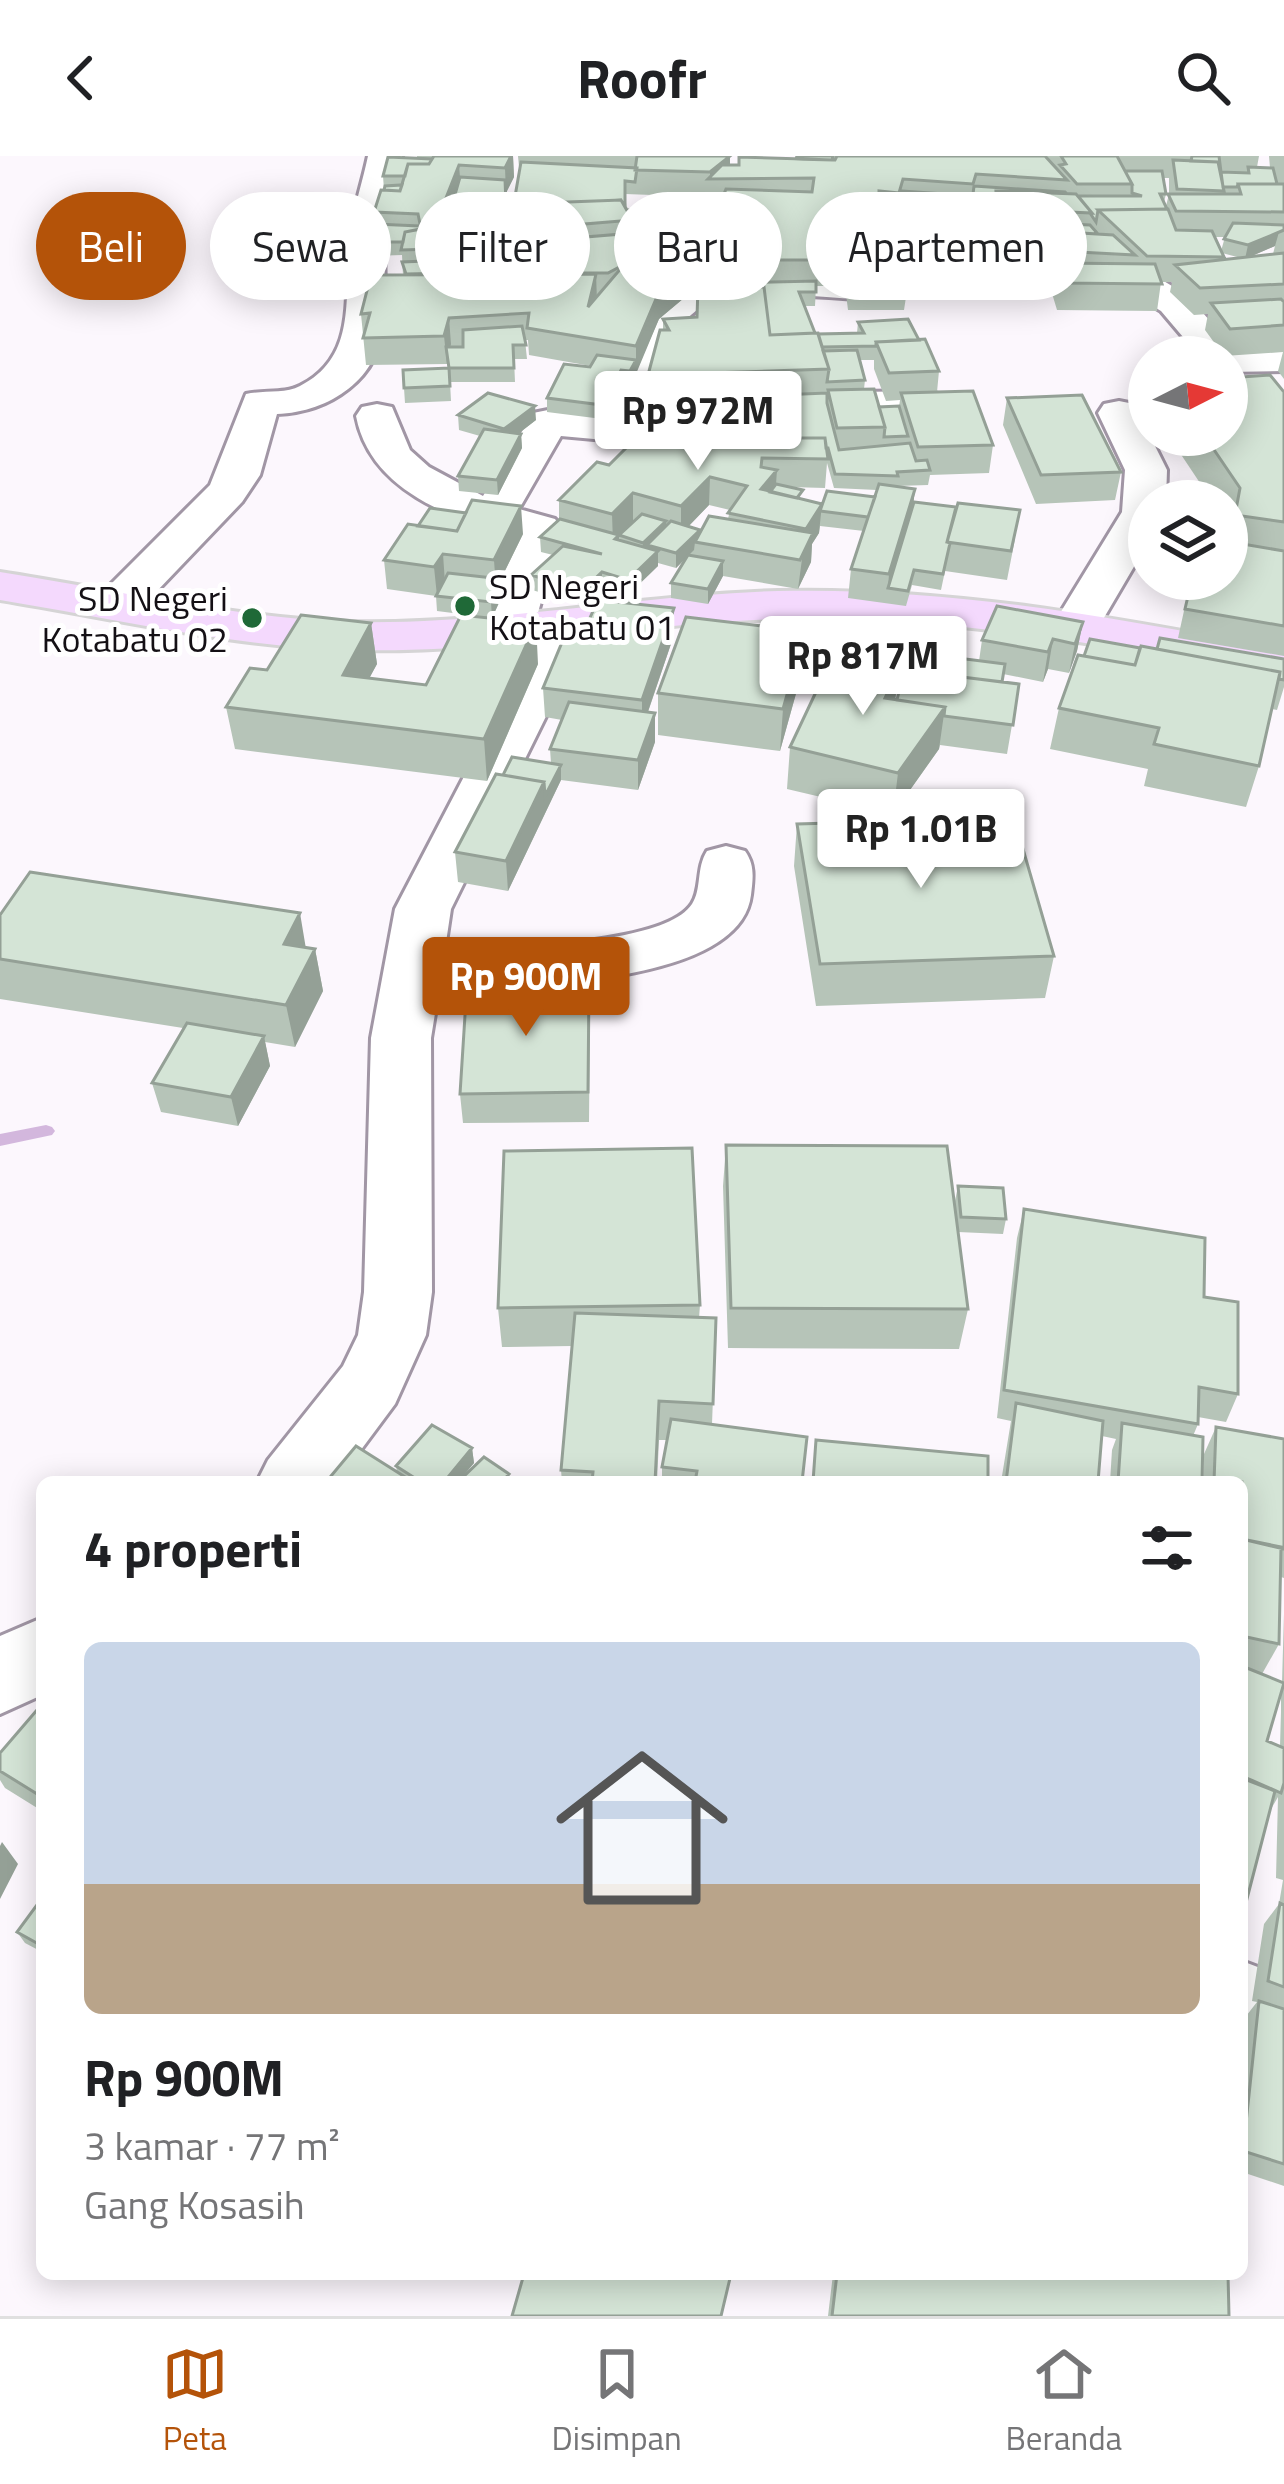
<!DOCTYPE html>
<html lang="id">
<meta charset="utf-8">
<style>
:root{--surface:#fff;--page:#f2f2f2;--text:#202124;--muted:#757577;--line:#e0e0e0;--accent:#b45309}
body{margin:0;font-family:"Titillium Web",sans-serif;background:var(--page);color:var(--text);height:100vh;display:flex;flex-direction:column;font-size:45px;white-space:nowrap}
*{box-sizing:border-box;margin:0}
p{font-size:39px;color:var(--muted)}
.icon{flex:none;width:66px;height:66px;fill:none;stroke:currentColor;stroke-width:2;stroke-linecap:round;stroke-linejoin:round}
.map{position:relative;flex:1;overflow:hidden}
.sheet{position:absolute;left:36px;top:1320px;width:1212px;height:804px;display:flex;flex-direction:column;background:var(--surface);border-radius:18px;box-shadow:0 6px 30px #0003}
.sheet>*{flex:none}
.guide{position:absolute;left:36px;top:36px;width:1212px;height:108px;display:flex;gap:24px}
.needle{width:78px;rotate:84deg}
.buttons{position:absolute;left:1128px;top:180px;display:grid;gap:24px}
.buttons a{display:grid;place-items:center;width:120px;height:120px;border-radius:50%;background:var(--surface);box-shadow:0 6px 30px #0003;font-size:60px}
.price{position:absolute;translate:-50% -102px;padding:0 27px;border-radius:12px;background:#fff;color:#222;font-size:39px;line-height:78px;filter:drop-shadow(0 3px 6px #0008)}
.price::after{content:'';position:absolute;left:50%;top:72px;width:36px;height:27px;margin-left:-18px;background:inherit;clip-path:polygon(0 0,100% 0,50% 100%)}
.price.active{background:var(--accent);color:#fff}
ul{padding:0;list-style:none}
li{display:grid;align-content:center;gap:24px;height:636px;padding:0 48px}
li span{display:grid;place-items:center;height:372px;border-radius:18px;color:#555}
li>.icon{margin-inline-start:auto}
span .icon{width:216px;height:216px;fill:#fffc;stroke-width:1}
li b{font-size:51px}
h2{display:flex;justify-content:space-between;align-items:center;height:144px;padding:0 48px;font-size:51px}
.chip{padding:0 42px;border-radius:54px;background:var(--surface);box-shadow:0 6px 30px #0003;font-size:42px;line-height:108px}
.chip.active{background:var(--accent);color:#fff}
header{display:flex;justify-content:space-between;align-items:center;height:156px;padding:0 48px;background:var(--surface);font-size:54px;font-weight:700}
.dock{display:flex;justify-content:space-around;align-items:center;height:168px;border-top:3px solid var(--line);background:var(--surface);font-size:33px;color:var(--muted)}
.dock a{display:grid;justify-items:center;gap:6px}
.dock .active{color:var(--accent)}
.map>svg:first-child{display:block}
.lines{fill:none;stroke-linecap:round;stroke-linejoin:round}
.stream{fill:#d3b7dd;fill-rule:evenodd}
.minor-casing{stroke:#a196a5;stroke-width:6}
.major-casing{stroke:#d5d4d5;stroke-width:6}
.minor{fill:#fff;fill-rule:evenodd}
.major{fill:#f4d9fd;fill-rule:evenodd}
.wall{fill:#b6c4b8;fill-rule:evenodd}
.shaded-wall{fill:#94a096}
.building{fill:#d4e4d6;stroke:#94a096;stroke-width:3}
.poi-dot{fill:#1f6937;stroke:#fff;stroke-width:4.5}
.labels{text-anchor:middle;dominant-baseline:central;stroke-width:10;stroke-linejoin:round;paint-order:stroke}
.far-poi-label{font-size:36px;fill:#141015;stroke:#fff;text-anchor:start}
</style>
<header><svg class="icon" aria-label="back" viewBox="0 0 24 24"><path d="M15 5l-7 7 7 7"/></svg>Roofr<svg class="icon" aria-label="search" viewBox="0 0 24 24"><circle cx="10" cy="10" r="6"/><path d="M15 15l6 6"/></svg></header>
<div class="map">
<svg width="1284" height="2160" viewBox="0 0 1284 2160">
<rect width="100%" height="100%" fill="#fcf7fd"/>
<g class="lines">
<path class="stream" d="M46,969L52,971L55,975L52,979L0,990V978Z"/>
<defs>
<path id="minor" d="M368,0H402C397,24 390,48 386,73C382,103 387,135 384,165C380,223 330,256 277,258L260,319L242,346L135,458L118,462L101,458L95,448L101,438L210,329L246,238C263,234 285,238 300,230C363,198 341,130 351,72C355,48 363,24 368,0Z
M1017,0H1051L1054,16L1117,86L1152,118L1187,139L1234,192L1284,191V215L1227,216V201H1200L1161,155L1126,134L1091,102L1026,25Z
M808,119L890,125L896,133L890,141L877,144C832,143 741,129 702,151C685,160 676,178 669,195C657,224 660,256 642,283L627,286L561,280L519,353L555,363L561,372L533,475L526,485L509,489L492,485L485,475L514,379C451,363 370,334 356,260L362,251L377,248L392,251L410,294L429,311L483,340L533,257L548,254L612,260C618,242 620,222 626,204C658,114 726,118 808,119Z
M924,235L938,238L944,247L938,256L790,261L776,258L770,249L776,240L790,237Z
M1119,245L1134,248L1167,314L1166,345H1149V385L1095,477L1078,481L1061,477L1054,467L1122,356L1125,314L1098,257L1104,248Z
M567,455L584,459L591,469L451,753L445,793C495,792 664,791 692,748C702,733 696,712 707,695L726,690L745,695C755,709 753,722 751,739C740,832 508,830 439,833L431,882L432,1136L426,1179L395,1248L337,1326H257L268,1304L343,1210L358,1179L364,1136L371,882L395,753L543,469L550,459Z
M42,1462V1539L0,1558V1480Z
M1242,1805L1284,1821V1911L1242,1895Z"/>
<path id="major" d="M0,416C117,434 233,462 352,466C495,469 636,439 778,435C949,431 1117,462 1284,494V524C1118,490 949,459 778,463C636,467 495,498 352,494C233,491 117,463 0,444Z"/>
</defs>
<use href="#minor" class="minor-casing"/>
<use href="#major" class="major-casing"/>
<use href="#minor" class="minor"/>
<use href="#major" class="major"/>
</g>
<path class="wall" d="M417,0H513L514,21L506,37L507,59H514L520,11H519L518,0H730V9L796,3L797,0H1259L1257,11L1270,12L1269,0H1284V223L1278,215L1283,196L1224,200L1205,174L1208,158L1194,159L1170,136L1172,126H1161L1157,155L1057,154L1051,134L1053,121L998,118L1000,98H999L995,116L944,111L946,98L935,110L891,101L882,121L906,141L904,154H848L845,130H816L815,150H805L815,177H857L858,166L939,215L937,236L993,289L989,317L930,319L928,329L897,330L914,346L1015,383L1007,424L945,415L941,434L912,429L906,450L848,442L851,413L864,375L820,370L819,377L812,388L811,406L798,433L723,420L708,448L671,442V427L686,402L676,412L658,407V410L628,439L602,431L583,449L532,434L531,419L553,399L541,396L540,381L559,364V344L609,309L629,289V283L641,268V241L648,240V219L663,174V163L697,161L723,130H701L684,136V142L659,163L630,229L621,228L620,230L635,246L626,266L547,256V242L591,210L529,199L528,184H525L527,203H514L515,226H450L451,245L405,247L404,232L448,212L447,205V208L366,209L361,158L403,119L402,99L373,100L371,86L375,68L374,56L384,34L383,20L417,2ZM1163,22H1169V38L1166,50L1164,46L1166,38ZM625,38L708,41V44L685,64L672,66L627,54ZM971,48L970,59L982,60L981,64L968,62ZM1215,81H1225L1221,95ZM1275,90L1273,98L1249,101ZM1222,97L1241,102L1223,104ZM860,204H874V213L886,245L900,244L899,251H879L864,233L865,224ZM775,242H778V253L784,282H782ZM827,307L834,332L877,334L875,341L822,348L803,344L790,331L825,332ZM709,349L730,354L728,363L700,377L688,371Z
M1284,236V500L1178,482L1191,423H1227V386L1230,372L1227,368V345H1212L1168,279H1227Z
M1007,242L1121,316L1115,344L1036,348L1003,269Z
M458,259L536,264L519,277L521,278L522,292L498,339L459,335L458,320L480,280L459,274Z
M523,378L501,423L503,438L492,462L437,455L436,440L387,433L384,404Z
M598,444L673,482L648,556L655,557V586L638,634L561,624L508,735L458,726L455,696L503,619L551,607L550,593L562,564L545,561L543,532L589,474V464Z
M1083,466L1077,495L1069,517L1048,513L1043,526L1003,518L1002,526L1019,528L1007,598L940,589L939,593L893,658L787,633L790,591L829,508L822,507L824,492L896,470L889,511L899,513L895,544L940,512L979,505L982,484Z
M371,467L377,508L369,522L426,529L538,508L487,625L235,593L226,551L267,514Z
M805,475L802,516L780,595L658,579V537Z
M1140,492L1284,503V531L1277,554L1272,553L1259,610L1246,651L1144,630L1148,613L1050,593L1059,552Z
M797,668L1054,800L1045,842L816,850L794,710Z
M0,759L315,793L323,835L295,891L265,886L270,910L238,970L161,956L152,927L183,872L0,843Z
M590,857L589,966L463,967L460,938Z
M726,989L968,1153L959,1193L728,1192L723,1030Z
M958,1030L1006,1063L1003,1078L958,1076L955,1045Z
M1024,1053L1204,1141L1238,1238L1226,1266L1198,1261V1268L1193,1280L1202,1326H1110L1112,1294L1116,1283L1102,1280L1098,1326H1001L1011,1265L997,1262L1017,1082Z
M700,1149L699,1162H716L712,1268L802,1326H662V1311L667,1284H659L657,1326H562L561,1314L572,1190L502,1191L498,1152Z
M1216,1271L1284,1283V1422L1281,1421L1279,1488L1262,1518L1282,1526L1284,1458V2030L1242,2016L1243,1864L1257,1846L1252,1845L1264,1768L1279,1748L1283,1724L1276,1722L1278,1641L1271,1653L1242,1762V1326H1203L1204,1298ZM1281,1536V1556L1280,1590L1267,1585Z
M472,1292L474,1307L458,1326H326L397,1316L396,1310Z
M42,1557V1655L5,1632L0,1624V1597Z
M42,1742V1796L25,1787L17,1776Z
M833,2118H1228L1229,2160H828Z"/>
<path class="shaded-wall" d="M511,0H513L514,21L506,37L505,12Z
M730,0V23H710V16Z
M459,9L461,34L454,42L455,50L447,69L440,57Z
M879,46L877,72L865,69Z
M585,68V116L575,117L577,89Z
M894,75L891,101L878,131L881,104Z
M1279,76L1275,90L1245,103L1248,89Z
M950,82L948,96L935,110L937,96Z
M702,104L701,130L684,136V142L659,163L636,218V190L659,136L675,112Z
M596,118L597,145L588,151Z
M449,162L451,188L447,208L444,180Z
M636,204V218L630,229V215Z
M635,231V246L626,266V252Z
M535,250L536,264L505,288L504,273Z
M521,278L522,292L498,339L497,324Z
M777,314L775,342L761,333Z
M710,321L709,349L681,378V350Z
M915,333L912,361L888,432L889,418Z
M633,337V366L619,380V394L613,387L612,358Z
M822,348L819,377L812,388L811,406L798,433L806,373Z
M521,350L523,378L496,433L494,404Z
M666,365V380L647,389V398L643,402V387Z
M700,374L699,387L695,386L694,394L676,412V397Z
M658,395V410L628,439V424Z
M443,398L445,427L437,440L434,411Z
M723,405V420L708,448V433Z
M602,416V431L583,449V434Z
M502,423L503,438L492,462L491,446Z
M674,452L673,482L642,573V544Z
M1083,466L1077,495L1069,517L1075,488Z
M371,467L377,508L349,560L343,519Z
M536,467L538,508L487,625L484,583Z
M805,475L802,516L780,595L783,553Z
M1053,483L1048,513L1043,526L1048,496Z
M899,513L894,554L885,542Z
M945,551L939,593L893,658L898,617Z
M655,557V586L638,634V604Z
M561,609V624L508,735L506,705L544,626Z
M300,757L307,799L284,788Z
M315,793L323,835L295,891L286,849Z
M264,880L270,910L238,970L231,941Z
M472,1292L474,1307L458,1326H444Z
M2,1686L18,1708L0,1743V1690Z"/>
<path class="building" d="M434,0H511L505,12L459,9L440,57L547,60L542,47L621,44L633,64L585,68L577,89L584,90L575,104L510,103L512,91L401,94L405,76L421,73L418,58L374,56L381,34L400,35L408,8H429Z
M637,0H730L710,16L635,14Z
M797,0H833L832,4L796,3Z
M837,0H1045L1067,24L976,18L973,28L903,23L899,37L879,35V46L865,69L894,75L881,104H702L675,112L684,115L659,136L636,190L527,172L529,157L449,162L444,180L363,182L370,157L361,158L371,119L596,118L588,151L634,97L683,73L742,66V52L718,53L726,33L812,36L814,22L708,23L722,9H739V1L835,4Z
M1061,0H1117L1132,28H1077L1060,9L1066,8Z
M1192,0H1219L1221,16L1218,6L1191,5Z
M388,1L432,3L429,8H408L405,20H383Z
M1173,4L1218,6L1224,35L1177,33Z
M521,6L637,12L635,26L625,25V51L621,44L542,47V52H513Z
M1248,11L1273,12L1277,28H1238L1237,31H1223L1221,16L1249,17Z
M1125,15H1162L1166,38H1160L1167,53L1098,54L1096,66L1090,57H1092L1078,40H1142L1132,37V28Z
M460,21L505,24L506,47L454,42Z
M1238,28H1284V56L1176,55L1168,38H1241Z
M402,29L400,35L384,34L385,30Z
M974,30L1065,36L1066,37L996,35L995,47L972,46Z
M902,35L971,40L969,55L898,49Z
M996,35L1076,38L1092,57L1048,55L1049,75L1113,79L1135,99L1001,92L1006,73L980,67L984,52L998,53Z
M725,36L718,53V65H742V66L683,73L634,97L625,108L608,117H575L584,102V90H582L586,81L633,77V64L627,54L667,51L672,66L685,64L688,44L717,45Z
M451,45L468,46V54L504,56L503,59L446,57Z
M878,52L981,64L978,80L907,70L950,82L937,96L893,87L894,75L877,71Z
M1168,53L1176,74L1212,75L1224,101L1147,100L1098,54Z
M1048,67L1090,69L1098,78L1049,75Z
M1233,67L1284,69V74L1248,89L1224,83Z
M375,68L419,70L420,73L405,76L403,86H371Z
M961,83L1000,87L997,102L946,98Z
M1284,97V128L1200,132L1175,109Z
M451,104H510V116L406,118L402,106Z
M1055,107L1155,108L1162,128L1061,127Z
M846,121H906V141L849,140Z
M816,125V136H799L815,177L770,179L764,131H722L730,127Z
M698,131H764L770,179L818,177L829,213L648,219L660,174H669L663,163L697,161Z
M1281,143L1284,146V169L1230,173L1211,147Z
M908,163L919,184L876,186V190L822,191L818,178L864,177L858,166Z
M522,170L526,189H513L514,212H449L446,191H463V174Z
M925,183L939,215L889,217L876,186Z
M857,194L865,224L827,226L829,213L823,195Z
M597,199L636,204L630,215L621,214L614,229L635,231L626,252L547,242L564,208L590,211Z
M449,212L450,230L404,232L403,214Z
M1270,219L1284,236V366L1235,359L1240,332L1204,279H1227V222Z
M772,228L782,277L728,278L726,266L643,268L641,241L722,239L720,229Z
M874,233L885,271L837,272L828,234Z
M973,235L993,289L918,291L901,237Z
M488,237L535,250L504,273L458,259Z
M827,237V247L839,294L910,287L916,305L927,304L930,314L897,316L898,320L835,318L828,292H826L825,282H789L779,239Z
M1082,239L1121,316L1041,319L1007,242Z
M899,250L908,280L884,281L885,271L879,251Z
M639,267L737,282H825L828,303L762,302L761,311L777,314L761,333L822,348L806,373L728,357L747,330L710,321L681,350L633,337L612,358L559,344L597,306L609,309L635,283H629Z
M484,273L521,278L497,324L458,320Z
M776,328L803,334L797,342L770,336Z
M879,328L915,333L889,418L851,413Z
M827,335L875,341L868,361L820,355Z
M472,344L521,350L494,404L443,398L434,411L384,404L408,368L457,375Z
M914,346L956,351L947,386L950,387L943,418L914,414L908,435L888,432Z
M958,347L1020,354L1011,395L947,386Z
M430,352L466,357L457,375L418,370Z
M642,358L666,365L643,387L619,379L615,383L658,395L628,424L602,416L583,434L531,419L563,390L602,398L540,381L560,363L619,379Z
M709,360L813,377L800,404L695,386Z
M671,365L700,374L676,397L647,389Z
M1231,386L1284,395V470L1185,453L1192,423H1227V407Z
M688,399L723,405L708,433L671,427Z
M448,417L502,423L491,446L436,440Z
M598,444L674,452L642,544L543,532L568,472L608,477L612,467L589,464Z
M997,450L1083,466L1075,488L1053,483L1048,496L982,484Z
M301,459L371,467L343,519L426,529L461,459L536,467L484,583L226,551L250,512L267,514Z
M686,461L805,475L783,553L658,537Z
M830,463L896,470L891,499L824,492Z
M1160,482L1284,503V524L1279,523L1280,516L1157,493Z
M1090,483L1140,492L1135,509L1084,500Z
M1141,490L1280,516L1259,610L1154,588L1159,572L1059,552L1078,499L1135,509Z
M909,493L942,497L937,518L1019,528L1013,569L944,560L945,551L897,544Z
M942,500L1005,508L1002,526L938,518Z
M832,502L899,513L885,542L945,551L898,617L790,591Z
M569,546L655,557L638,604L550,593Z
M512,601L561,609L545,640L544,626L503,619Z
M496,618L544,626L506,705L455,696Z
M1014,662L1054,800L820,808L797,668Z
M30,716L300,757L284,788L315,793L286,849L0,803V759Z
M589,827L588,936L460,938L467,828Z
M187,867L264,880L231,941L152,927Z
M726,989L947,990L968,1153L731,1152Z
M692,992L700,1149L498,1152L504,995Z
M958,1030L1003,1032L1006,1063L961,1061Z
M1024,1053L1205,1082L1204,1141L1238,1146V1238L1199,1231L1198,1268L1004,1234Z
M575,1157L716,1162L713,1248L659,1245L655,1326H592L593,1316L561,1314Z
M1016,1247L1103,1265L1098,1326H1006Z
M671,1263L807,1281L802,1326H695L697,1315L662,1311Z
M1122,1267L1203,1281L1202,1326H1118Z
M432,1269L472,1292L444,1326H421L396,1310Z
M1216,1271L1284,1283V1393L1242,1383V1326H1214Z
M816,1284L988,1300V1326H813Z
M356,1290L413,1326H326Z
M484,1301L509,1318L502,1326H458Z
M1242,1383L1281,1391L1279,1488L1242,1480Z
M1242,1510L1284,1527L1267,1585L1284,1592V1627L1281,1637L1242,1620Z
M37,1554L42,1557V1641L0,1615V1597Z
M1242,1622L1275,1635L1242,1762Z
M42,1742V1790L17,1776Z
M1280,1747L1284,1749V1831L1268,1825Z
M1259,1845L1284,1853V2008L1243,1995Z
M524,2118H731L721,2160H512Z
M837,2118H1228L1229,2160H832Z"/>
<g class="poi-dot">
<circle cx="465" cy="450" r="12"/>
<circle cx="252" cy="462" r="12"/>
</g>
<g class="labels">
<g class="far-poi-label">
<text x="489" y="429">SD Negeri<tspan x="489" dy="41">Kotabatu 01</tspan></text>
<text x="228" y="441" text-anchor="end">SD Negeri<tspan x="228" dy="41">Kotabatu 02</tspan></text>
</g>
</g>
</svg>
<div class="buttons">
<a><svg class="needle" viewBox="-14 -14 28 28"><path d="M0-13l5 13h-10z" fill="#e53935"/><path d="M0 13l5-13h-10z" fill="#757577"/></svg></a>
<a><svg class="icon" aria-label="layers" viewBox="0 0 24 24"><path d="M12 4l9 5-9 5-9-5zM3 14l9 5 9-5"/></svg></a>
</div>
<b class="price" style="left:698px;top:317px">Rp 972M</b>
<b class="price" style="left:863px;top:562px">Rp 817M</b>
<b class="price" style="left:921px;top:735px">Rp 1.01B</b>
<b class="price active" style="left:526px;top:883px">Rp 900M</b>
<div class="guide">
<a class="chip active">Beli</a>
<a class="chip">Sewa</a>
<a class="chip">Filter</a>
<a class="chip">Baru</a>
<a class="chip">Apartemen</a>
</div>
<section class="sheet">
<h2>4 properti<svg class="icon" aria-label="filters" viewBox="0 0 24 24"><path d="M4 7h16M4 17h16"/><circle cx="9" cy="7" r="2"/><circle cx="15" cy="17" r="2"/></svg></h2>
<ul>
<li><span style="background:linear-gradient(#c9d6e8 65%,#b9a48a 0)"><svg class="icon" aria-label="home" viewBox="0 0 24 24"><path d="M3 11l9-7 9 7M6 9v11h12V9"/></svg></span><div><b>Rp 900M</b><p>3 kamar · 77 m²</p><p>Gang Kosasih</p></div></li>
</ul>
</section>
</div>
<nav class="dock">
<a class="active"><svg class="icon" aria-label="map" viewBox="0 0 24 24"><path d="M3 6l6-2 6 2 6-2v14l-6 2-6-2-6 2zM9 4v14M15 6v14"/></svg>Peta</a>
<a><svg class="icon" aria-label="saved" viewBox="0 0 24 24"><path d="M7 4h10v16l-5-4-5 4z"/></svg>Disimpan</a>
<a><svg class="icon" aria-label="home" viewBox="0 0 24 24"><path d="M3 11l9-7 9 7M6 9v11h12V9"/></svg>Beranda</a>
</nav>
